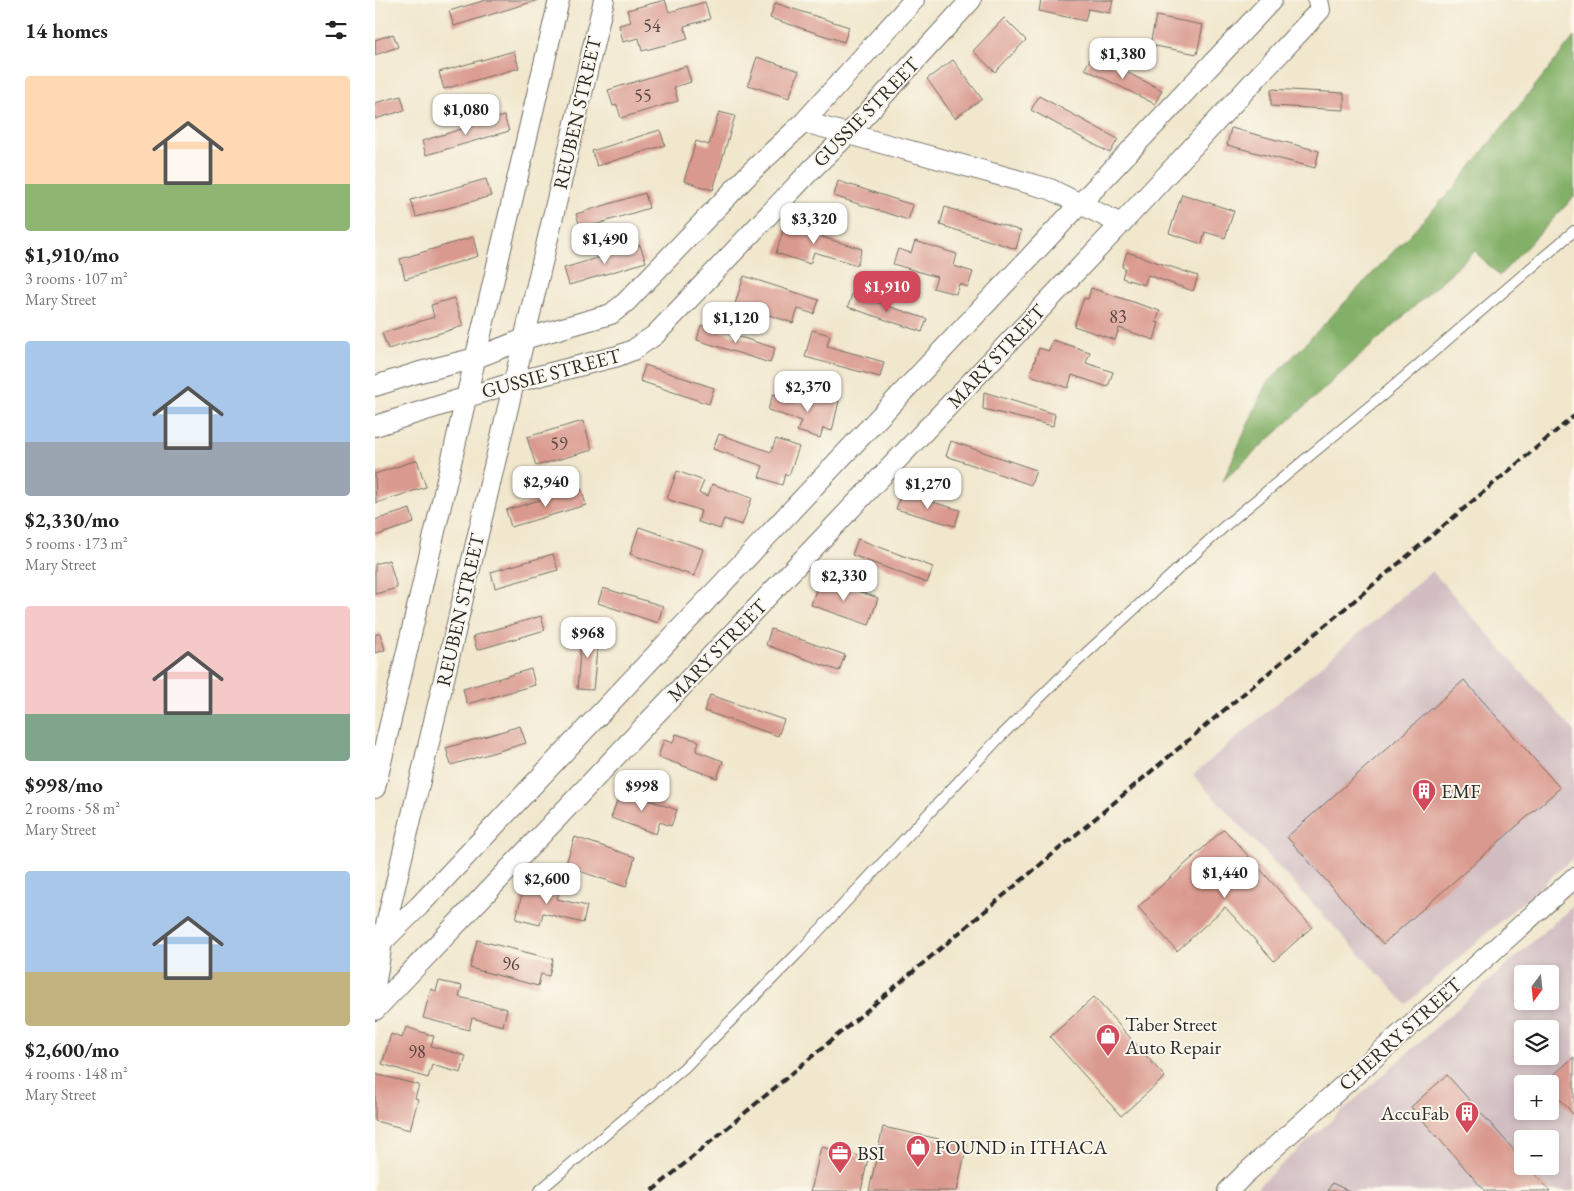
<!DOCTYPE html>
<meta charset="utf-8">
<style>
:root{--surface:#fff;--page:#f2f2f2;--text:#222;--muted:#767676;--accent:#d1495b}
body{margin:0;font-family:"EB Garamond",serif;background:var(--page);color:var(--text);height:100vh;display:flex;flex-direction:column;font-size:19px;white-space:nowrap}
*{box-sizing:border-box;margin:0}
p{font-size:16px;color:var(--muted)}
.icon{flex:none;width:28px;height:28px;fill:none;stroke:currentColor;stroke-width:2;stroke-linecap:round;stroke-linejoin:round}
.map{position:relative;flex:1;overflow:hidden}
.side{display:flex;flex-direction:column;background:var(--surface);width:375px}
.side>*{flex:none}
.needle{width:32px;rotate:195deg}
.tools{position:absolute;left:1139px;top:965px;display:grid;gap:10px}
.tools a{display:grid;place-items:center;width:45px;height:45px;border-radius:5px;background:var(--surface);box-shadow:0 2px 8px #0003;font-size:25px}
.price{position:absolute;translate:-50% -42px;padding:0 11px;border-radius:10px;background:#fff;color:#222;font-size:16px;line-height:32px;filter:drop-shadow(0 1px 2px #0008)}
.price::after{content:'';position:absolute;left:50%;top:30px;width:15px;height:11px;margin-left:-8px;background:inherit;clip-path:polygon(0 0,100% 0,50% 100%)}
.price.on{background:var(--accent);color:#fff}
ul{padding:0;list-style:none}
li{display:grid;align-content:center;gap:10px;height:265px;padding:0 25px}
li span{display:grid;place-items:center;height:155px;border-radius:5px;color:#555}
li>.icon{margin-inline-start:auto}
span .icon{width:90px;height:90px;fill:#fffc;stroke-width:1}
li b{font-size:21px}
h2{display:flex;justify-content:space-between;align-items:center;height:60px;padding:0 25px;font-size:21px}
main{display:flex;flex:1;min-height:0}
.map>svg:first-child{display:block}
.industrial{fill:#d2bec2;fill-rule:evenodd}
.forest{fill:#83b068;stroke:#576e4a}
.building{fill:#da998e}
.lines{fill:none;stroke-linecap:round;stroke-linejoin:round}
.lane-casing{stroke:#706d64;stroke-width:12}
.street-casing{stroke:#706d64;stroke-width:22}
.lane{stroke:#fff;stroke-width:10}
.street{stroke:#fff;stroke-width:20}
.rail{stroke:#2b2b2b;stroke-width:4;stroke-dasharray:8 4;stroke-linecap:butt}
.labels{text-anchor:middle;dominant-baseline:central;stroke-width:4;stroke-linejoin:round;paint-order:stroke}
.number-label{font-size:18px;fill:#574644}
.street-label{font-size:20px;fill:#2b2b2b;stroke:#fbf7ec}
.poi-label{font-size:20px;fill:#2b2b2b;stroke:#fbf7ec;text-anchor:start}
</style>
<main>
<section class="side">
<h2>14 homes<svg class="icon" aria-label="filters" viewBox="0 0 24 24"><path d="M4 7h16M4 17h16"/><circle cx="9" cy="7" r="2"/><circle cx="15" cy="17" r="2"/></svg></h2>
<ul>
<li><span style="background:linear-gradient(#ffd9b3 70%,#8fb573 0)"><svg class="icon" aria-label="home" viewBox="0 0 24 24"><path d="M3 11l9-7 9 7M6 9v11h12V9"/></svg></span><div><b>$1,910/mo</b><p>3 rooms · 107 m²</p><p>Mary Street</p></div></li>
<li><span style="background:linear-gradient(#a9c7e8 65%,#9aa5b1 0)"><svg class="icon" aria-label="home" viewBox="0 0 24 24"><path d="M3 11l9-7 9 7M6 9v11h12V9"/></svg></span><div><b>$2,330/mo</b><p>5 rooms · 173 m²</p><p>Mary Street</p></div></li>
<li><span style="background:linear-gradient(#f6c9c9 70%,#7fa58c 0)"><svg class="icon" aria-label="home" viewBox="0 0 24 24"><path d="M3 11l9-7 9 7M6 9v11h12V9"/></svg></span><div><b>$998/mo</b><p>2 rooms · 58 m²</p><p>Mary Street</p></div></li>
<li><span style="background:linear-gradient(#a9c7e8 65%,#c2b280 0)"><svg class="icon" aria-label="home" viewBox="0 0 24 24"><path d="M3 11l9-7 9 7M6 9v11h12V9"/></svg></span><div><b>$2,600/mo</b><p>4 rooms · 148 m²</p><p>Mary Street</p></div></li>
</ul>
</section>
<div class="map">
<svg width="1199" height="1191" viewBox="0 0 1199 1191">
<rect width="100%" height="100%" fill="#fbf7ec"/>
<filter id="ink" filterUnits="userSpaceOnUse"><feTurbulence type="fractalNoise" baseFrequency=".02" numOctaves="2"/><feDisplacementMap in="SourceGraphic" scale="10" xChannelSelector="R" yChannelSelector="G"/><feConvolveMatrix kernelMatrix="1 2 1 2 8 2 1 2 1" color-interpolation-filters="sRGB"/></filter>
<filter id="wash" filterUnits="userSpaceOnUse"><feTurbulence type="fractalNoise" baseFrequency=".0096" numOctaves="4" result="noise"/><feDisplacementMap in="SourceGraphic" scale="20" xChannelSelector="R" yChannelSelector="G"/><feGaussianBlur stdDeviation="1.12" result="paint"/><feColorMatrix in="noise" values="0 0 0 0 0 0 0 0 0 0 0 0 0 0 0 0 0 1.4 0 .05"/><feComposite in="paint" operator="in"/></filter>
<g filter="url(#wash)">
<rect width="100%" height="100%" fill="#f1e7cd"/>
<path class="industrial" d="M1057,571L1199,731V857L1031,1004L818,775Z
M1199,905V1191H879L887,1182ZM1148,974H1175V1001H1148ZM1148,1029H1175V1056H1148ZM1148,1084H1175V1111H1148ZM1148,1139H1175V1166H1148Z"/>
<path class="forest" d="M1199,37V197L1124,276L1100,251L848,481L890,386L1078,189Z"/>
<g id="blocks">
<path class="building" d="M111,0H163L79,26L74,11Z
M290,0L294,12L330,2L335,19L309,26L313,39L267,51L264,38L248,42L244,25L256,22L252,10Z
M666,0H738L735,13L713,9L710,21L664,11Z
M400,3L474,27L469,42L395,18Z
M781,16L828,25L822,54L775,45Z
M629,18L651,40L620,72L598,51Z
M18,34L23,47L0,55V40Z
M139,51L144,68L69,89L64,72Z
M717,55L787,90L780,104L710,69Z
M382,57L424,71L414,98L373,85Z
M578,60L607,99L580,118L552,79Z
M311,66L316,82L299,87L303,101L246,118L242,105L238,106L233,90Z
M896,89L969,93V110L896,106Z
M26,96L30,110L0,119V103Z
M664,96L743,139L735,153L656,110Z
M344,112L360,116L338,190L309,181L321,141L334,145Z
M129,116L134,131L51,155L47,141Z
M856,128L944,151L940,168L852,145Z
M285,130L290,145L222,166L217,151Z
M111,179L116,196L41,217L36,200Z
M463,181L538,205L533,220L459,196Z
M270,193L274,208L206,229L201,214Z
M807,194L859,211L850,238L830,232L827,244L794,233Z
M570,207L646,231L641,249L565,225Z
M428,219L451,226L447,237L487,249L482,265L439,252L435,264L401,253L410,225L425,230Z
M98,237L103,256L30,279L25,259Z
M540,241L582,254L579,266L598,272L593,287L584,284L581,294L558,288L562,277L518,264L523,249L536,253Z
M265,245L271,262L194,285L189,268Z
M752,252L823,276L818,291L773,275L769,285L747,278L750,268L747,267Z
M369,276L444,300L439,314L423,309L418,323L360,304Z
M716,288L785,311L781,322L784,323L779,340L744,328L740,340L699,326L709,298L713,299Z
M477,294L552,319L547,332L473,307Z
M79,298L88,326L13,349L7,333L59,317L56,305Z
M326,325L400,348L395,363L322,340Z
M437,330L455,335L452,346L509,362L505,377L430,357Z
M678,340L715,352L711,363L738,372L733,387L697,375L693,388L655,375L664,348L674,351Z
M270,365L339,388L334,404L265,381Z
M609,392L680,414L678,426L608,409Z
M441,393L464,401L457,431L448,428L445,438L422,431L426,421L393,410L398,394L437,406Z
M208,421L217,450L161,466L152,437Z
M344,434L396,452L401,439L424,447L414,475L410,474L407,485L384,477L388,466L338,449Z
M576,441L661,470L656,485L571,456Z
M42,460L51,487L1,503L0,474Z
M302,471L329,481L324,493L333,496L337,484L377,498L367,525L349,519L345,529L323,522L326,511L292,499Z
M206,488L211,505L136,527L131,510Z
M526,493L585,510L580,526L521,509Z
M35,509L39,523L0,536V520Z
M264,527L328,549L319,576L255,554Z
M483,539L558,567L552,583L477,555Z
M178,554L183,570L120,588L116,572Z
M14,560L22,588L0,594V564Z
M445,578L503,598L494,625L436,605Z
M228,588L288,606L283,623L223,603Z
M166,616L170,630L102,650L98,636Z
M207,628L224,629L218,690L202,689Z
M396,629L470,655L464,671L391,645Z
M5,633L10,650L0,653V635Z
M156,669L160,685L92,704L88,689Z
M1089,680L1185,788L1008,944L912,837Z
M335,695L409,720L403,736L329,711Z
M145,726L151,743L76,765L71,748Z
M301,734L324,741L321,751L348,761L342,778L283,757L289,740L298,743Z
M246,790L302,810L296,826L285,822L281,834L236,818Z
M849,829L937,927L899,961L850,907L802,951L763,907Z
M200,837L260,857L251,887L190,866Z
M155,881L185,889L182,899L212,906L208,923L168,913L165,925L141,919L148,890L153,892Z
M102,940L178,959L174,976L166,974L163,986L95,968Z
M64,981L87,986L84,997L132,1009L128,1026L97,1018L94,1030L48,1018L56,989L61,991Z
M719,997L790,1077L746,1116L675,1037Z
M31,1027L59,1036L56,1046L91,1056L86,1073L57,1065L53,1078L7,1064L16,1034L27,1038Z
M1199,1057V1115L1175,1088V1084L1170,1082Z
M0,1074L44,1085L40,1098L43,1099L35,1130L0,1121Z
M1072,1075L1148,1160V1166H1153L1175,1191H1110L1036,1107Z
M508,1127L592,1145L582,1191H494Z
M446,1147L493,1158L486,1191H436Z
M957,1183L974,1191H953Z"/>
</g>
</g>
<g filter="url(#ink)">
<use href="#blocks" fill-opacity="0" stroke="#706d64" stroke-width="1"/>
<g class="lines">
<defs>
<path id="lane" d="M164,1191L309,1068L424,952L625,737L695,668L851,525L1014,390L1199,231"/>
<path id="street" d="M429,122L675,189L746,224
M0,386L45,372L101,358L149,339L236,314L251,302L377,171L429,122L539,0
M0,426L140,382L243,356L258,350L280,335L436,170L474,133L596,0
M0,788L184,0
M0,949L44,906L897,0
M0,987L7,942L229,0
M0,1010L746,224L945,10L943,0
M853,1191L871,1173L1199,878"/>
</defs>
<use href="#lane" class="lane-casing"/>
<use href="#street" class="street-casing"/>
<use href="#lane" class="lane"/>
<use href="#street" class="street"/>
<path class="rail" d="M277,1191L1199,416"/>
</g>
</g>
<defs>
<symbol id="building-pin" viewBox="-11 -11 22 30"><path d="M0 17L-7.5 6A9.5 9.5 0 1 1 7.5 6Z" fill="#d1495b" stroke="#fbf7ec"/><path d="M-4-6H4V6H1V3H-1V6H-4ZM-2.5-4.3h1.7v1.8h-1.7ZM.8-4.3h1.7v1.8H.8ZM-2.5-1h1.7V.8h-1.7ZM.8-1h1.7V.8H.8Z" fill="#fff"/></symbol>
<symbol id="shop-pin" viewBox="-11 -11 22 30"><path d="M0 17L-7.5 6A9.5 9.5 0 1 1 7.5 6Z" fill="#d1495b" stroke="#fbf7ec"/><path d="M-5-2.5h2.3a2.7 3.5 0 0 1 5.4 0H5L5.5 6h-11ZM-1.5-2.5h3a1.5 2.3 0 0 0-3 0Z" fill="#fff"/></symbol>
<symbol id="office-pin" viewBox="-11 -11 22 30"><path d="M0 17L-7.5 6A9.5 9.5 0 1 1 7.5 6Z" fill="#d1495b" stroke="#fbf7ec"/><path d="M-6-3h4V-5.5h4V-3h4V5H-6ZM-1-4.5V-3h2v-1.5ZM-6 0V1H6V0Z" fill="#fff"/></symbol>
</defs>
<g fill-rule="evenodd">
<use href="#building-pin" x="1035" y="777" width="28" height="38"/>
<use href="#shop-pin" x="719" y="1022" width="28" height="38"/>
<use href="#building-pin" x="1078" y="1099" width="28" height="38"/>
<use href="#shop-pin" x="529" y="1133" width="28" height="38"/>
<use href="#office-pin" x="451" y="1139" width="28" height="38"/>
</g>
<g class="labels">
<g class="number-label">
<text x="277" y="25">54</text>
<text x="268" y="95">55</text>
<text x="743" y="316">83</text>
<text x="184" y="443">59</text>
<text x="136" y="963">96</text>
<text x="42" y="1051">98</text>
</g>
<g class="street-label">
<text transform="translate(491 112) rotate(-46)">GUSSIE STREET</text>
<text transform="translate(202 113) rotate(-77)">REUBEN STREET</text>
<text transform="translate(621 356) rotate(-47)">MARY STREET</text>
<text transform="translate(176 373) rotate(-15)">GUSSIE STREET</text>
<text transform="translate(85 610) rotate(-77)">REUBEN STREET</text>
<text transform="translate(342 650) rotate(-46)">MARY STREET</text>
<text transform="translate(1025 1034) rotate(-42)">CHERRY STREET</text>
</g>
<g class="poi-label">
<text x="1066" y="791">EMF</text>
<text x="750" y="1024">Taber Street<tspan x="750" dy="23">Auto Repair</tspan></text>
<text x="1074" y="1113" text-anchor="end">AccuFab</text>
<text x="560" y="1147">FOUND in ITHACA</text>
<text x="482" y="1153">BSI</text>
</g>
</g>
</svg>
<div class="tools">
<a><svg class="needle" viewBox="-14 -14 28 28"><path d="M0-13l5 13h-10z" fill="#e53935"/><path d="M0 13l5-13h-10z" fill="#767676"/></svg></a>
<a><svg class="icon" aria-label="layers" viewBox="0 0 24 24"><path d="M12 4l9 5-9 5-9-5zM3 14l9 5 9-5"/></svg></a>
<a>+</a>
<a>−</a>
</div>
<b class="price" style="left:748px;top:80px">$1,380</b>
<b class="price" style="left:91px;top:136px">$1,080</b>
<b class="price" style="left:439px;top:245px">$3,320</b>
<b class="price" style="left:230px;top:265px">$1,490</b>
<b class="price on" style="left:512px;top:313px">$1,910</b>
<b class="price" style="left:361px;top:344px">$1,120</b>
<b class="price" style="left:433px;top:413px">$2,370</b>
<b class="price" style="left:171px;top:508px">$2,940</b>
<b class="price" style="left:553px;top:510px">$1,270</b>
<b class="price" style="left:469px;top:602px">$2,330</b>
<b class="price" style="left:213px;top:659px">$968</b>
<b class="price" style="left:267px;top:812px">$998</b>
<b class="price" style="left:850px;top:899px">$1,440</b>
<b class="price" style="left:172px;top:905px">$2,600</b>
</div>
</main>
